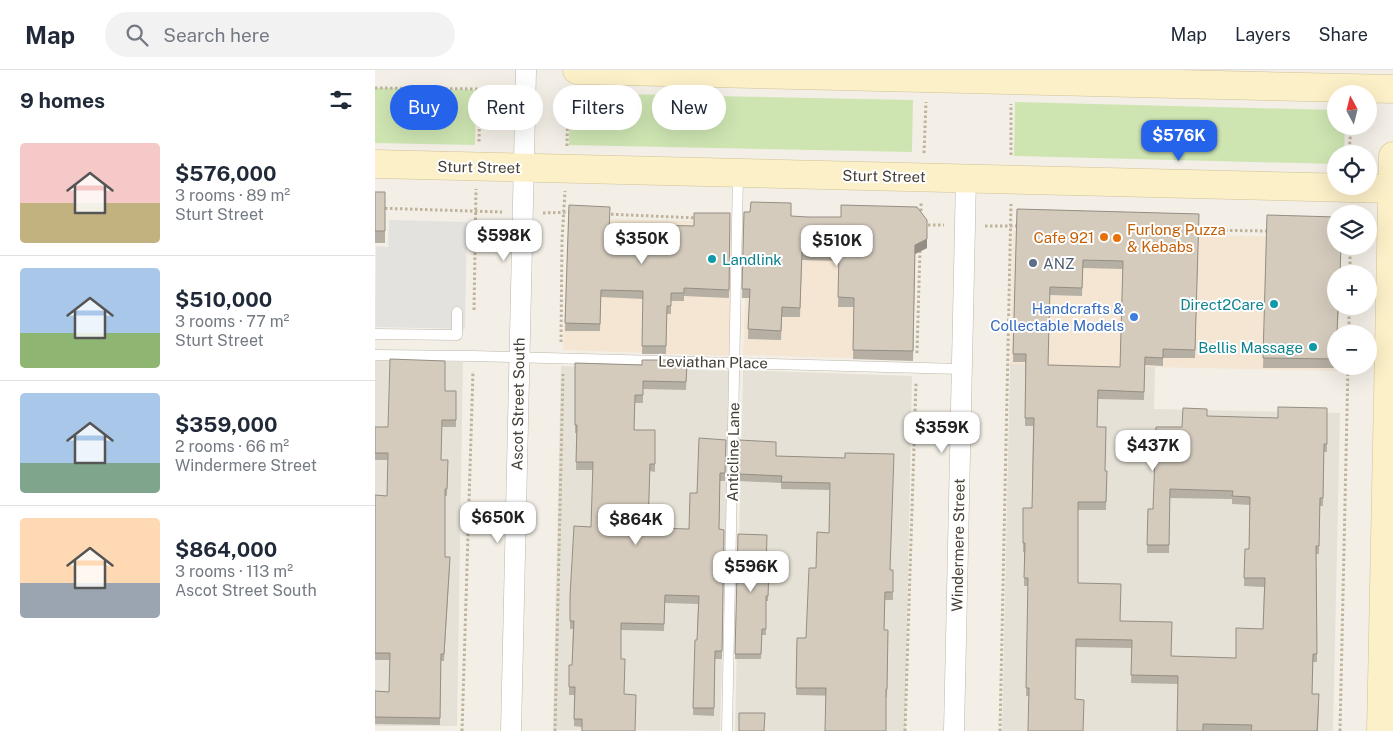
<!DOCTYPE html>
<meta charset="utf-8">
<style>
:root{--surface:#fff;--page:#f2f2f3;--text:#1f2937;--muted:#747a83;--line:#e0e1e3;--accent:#2563eb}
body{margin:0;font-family:"Public Sans",sans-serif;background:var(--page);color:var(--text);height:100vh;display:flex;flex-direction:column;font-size:19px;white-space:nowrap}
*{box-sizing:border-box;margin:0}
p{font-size:16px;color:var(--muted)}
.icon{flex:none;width:28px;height:28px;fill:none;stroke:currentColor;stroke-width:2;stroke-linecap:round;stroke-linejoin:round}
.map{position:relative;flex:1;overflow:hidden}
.side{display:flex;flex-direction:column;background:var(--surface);width:375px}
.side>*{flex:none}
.top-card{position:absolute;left:15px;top:15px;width:475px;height:45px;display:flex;gap:10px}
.needle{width:32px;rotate:353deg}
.tools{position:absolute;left:952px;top:15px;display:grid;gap:10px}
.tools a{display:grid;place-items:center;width:50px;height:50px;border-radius:50%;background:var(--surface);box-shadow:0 5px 20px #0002;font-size:25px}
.price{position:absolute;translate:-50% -42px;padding:0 11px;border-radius:10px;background:#fff;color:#222;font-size:16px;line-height:32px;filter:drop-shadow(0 1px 2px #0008)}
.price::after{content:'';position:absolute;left:50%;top:30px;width:15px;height:11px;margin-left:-8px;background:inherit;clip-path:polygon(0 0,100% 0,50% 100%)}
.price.on{background:var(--accent);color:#fff}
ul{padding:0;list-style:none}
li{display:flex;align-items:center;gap:15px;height:125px;padding:0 20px}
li+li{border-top:1px solid var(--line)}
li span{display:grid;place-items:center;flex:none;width:140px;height:100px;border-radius:5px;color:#555}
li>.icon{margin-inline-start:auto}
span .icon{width:60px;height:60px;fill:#fffc;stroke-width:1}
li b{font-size:21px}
h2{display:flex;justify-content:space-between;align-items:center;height:60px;padding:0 20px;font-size:21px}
.tag{padding:0 18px;border-radius:22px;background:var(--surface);box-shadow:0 5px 20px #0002;font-size:18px;line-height:45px}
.tag.on{background:var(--accent);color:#fff}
header{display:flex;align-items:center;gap:30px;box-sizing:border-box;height:70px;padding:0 25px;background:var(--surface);border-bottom:1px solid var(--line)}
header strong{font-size:24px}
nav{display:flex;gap:28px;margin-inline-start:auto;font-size:18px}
.search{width:350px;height:45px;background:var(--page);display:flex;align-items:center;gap:12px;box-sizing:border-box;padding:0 18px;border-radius:28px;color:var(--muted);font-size:19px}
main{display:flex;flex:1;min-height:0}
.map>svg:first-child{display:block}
.residential{fill:#e6e1d6}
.commercial{fill:#f4e6d3}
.green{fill:#cee5b2}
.parking{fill:#e4e2df}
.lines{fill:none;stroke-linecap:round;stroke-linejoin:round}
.lane-casing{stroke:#beb7aa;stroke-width:11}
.street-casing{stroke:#beb7aa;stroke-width:21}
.secondary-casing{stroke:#d1c298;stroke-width:29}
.path{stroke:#bfb39c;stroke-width:3;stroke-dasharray:2.5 2.5;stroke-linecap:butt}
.lane{stroke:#fff;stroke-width:10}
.street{stroke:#fff;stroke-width:20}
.secondary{stroke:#fcf0c8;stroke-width:28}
.wall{fill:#b6afa3;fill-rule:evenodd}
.shaded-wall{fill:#948e84}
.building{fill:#d4cbbd;stroke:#948e84;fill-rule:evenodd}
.food-dot{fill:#e8710a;stroke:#fff;stroke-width:2}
.culture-dot{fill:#0f9aa8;stroke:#fff;stroke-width:2}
.service-dot{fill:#5c6f8a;stroke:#fff;stroke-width:2}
.shop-dot{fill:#3f7fe0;stroke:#fff;stroke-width:2}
.labels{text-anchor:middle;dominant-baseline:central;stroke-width:4;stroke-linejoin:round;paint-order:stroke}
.street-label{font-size:15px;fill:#464036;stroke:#fff}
.food-label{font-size:15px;fill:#c56008;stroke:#fff;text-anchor:start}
.culture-label{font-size:15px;fill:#0d838f;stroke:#fff;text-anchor:end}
.service-label{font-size:15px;fill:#4e5e75;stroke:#fff;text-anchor:start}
.shop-label{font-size:15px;fill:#366cbe;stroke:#fff;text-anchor:end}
</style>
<header>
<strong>Map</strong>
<div class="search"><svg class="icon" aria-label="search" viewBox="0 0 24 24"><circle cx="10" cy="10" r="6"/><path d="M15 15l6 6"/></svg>Search here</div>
<nav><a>Map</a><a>Layers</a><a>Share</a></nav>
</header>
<main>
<section class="side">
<h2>9 homes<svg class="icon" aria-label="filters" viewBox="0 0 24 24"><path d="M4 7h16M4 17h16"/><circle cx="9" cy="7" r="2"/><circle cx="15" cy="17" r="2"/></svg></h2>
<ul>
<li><span style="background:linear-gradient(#f6c9c9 60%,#c2b280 0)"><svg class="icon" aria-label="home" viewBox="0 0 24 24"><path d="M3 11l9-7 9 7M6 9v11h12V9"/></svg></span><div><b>$576,000</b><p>3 rooms · 89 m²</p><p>Sturt Street</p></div></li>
<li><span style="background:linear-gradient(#a9c7e8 65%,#8fb573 0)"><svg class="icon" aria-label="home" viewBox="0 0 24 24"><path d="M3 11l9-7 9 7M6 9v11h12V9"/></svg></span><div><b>$510,000</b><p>3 rooms · 77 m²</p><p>Sturt Street</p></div></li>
<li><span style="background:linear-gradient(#a9c7e8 70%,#7fa58c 0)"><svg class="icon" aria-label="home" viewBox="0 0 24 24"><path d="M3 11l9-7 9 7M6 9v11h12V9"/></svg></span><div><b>$359,000</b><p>2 rooms · 66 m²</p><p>Windermere Street</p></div></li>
<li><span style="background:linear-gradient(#ffd9b3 65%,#9aa5b1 0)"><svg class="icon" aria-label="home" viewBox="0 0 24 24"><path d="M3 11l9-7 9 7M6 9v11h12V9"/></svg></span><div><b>$864,000</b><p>3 rooms · 113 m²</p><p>Ascot Street South</p></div></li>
</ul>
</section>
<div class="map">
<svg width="1018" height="661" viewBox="0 0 1018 661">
<rect width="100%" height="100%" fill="#f3efe7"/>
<path class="residential" d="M0,291L88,292L82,656H0Z
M635,294L780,297L779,339L965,343L958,661H627Z
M186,296L355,301L345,661L178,660Z
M368,300L537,306L530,661H360Z"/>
<path class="commercial" d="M193,148L358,152L354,286L188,280Z
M373,153L542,159L538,290L368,285Z
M638,161L961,168V176H966V204H961V236H965L964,264H961V296H964L963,301L635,294Z"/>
<path class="green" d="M0,18L101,20L100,75L0,73Z
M195,23L538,30L537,82L194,75Z
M640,32L961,40V56H970L969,84H961V94L639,86Z"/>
<path class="parking" d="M14,150L92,152L90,259L0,257L1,176L13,177Z"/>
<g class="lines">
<defs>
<path id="lane" d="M0,264L82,265V242
M0,285L98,286L586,299
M352,661L363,105"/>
<path id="street" d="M136,661L151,0
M579,661L591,108"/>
<path id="secondary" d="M202,0L1018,19
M0,94L1018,119
M1006,661L1018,86"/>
</defs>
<use href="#lane" class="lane-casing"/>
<use href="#street" class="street-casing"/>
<use href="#secondary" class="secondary-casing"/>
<path class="path" d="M0,18L105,19L104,72
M192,76L193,22
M549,83L551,32
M974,84L976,56
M636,85V34
M0,138L127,142
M168,143L197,142
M231,144L322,148
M546,146V132
M548,155H569
M610,156H644
M820,160L894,161
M975,204V176
M99,240L101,119
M974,264V236
M186,272L187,170L190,121
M542,283L545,179
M87,661L98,301
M180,661L188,304
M530,661L541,312
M625,661L636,134
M965,661L973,296"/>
<use href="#lane" class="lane"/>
<use href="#street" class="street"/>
<use href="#secondary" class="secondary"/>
</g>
<path class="wall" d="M0,122H10V173H0Z
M194,135L234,161L275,162L319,156L355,143L354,228L309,226V231H296V244H292L291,284H267L268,229L226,227L225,261H190Z
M642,139L824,144L820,288H788V296L770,295L769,330L723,329L722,357L730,401H732L731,440H703V513L746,551L796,586L861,588L888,559L889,517L869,516L870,479H874L875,435L857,434V429L795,428L794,483H772L773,439H778L807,357L832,346L903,348L952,338V382H949L948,436H945L944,484H941L942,592H938L937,624L944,632L943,661H802L803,614L756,613L757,578L701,577L654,626H651L653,516H649V482H648V473L657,438L658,356H650V292H638ZM708,198L748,199L745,297L673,295L675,225L707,226Z
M369,142L416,146L552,178L540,184L538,291L478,289L479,237H463L464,191L427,190L425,247H407L406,270L373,269L374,228H367Z
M892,145L961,236H964L962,264H961V298H888Z
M200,293L312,296L311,320L268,319V333H260L259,360H280V402L275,401L273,458L314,459L322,423L351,370L350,411H345L344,459L349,460L347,589H340L339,646L318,645L320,570H322L323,534L290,533L289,561L246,560L207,657L199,656V625H194V595H197L198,559H195V526L216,457L218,400H201L202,363H200Z
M70,321L81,328V357H67L66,390H73L72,426H70V487L75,494L69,591H66L65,655L0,654V621L14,622L15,590H0V425L12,426L13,390H0V357H13Z
M364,370L401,386L470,388L515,500H518V530H510L509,560H513L512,627L421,625L422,568H431L441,498L454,463L455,420L406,419V413L364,411Z
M363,464L392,498H394L393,531H391V565H387L386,589H360Z"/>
<path class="shaded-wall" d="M552,150V178L540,184L538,291L540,175Z"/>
<path class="building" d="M0,122H10V161H0Z
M376,132L416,133V146L433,147H466V135L542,137L552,150V169L540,175L538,281L478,280L479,228L463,227L464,182L427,181L425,238L407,237L406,261L373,259L375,219H367L369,142H375Z
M194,135L235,137L234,161L275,162V155L319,156V143H355L354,220L309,218V223H296V236H292L291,276H267L268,221L226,220L225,254L190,253Z
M642,139L824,144L820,280L788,279V288L770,287L769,322L723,320L722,357H731L730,401H732L731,432H703V513L746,514L745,551L797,552L796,586L861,588V558L888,559L890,508H869L870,479H874L875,427L857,426L858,421L795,419L794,475H772L773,439H778L781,357H807L808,338L832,339V346L903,348V337L952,338V374H949L948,428H945L944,476H941L942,584H938L937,624H944L942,661H876L877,655L828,654V661H802L803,606L756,605L757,570L701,569L700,629L709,630L708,661H653L654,618H651L653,508H649L650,473H648V438H657L659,348H650L651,284H638ZM708,190L748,191L745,297L673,295L675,217L707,218Z
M892,145L961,147V176H966L965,204H961V236H963L962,264H961V289L888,288Z
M15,289L70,291V321H81V350H67L66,390H73L72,419H70V487H75L69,584H66L65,648L0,647V621L14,622L15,583H0V425L12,426L13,383H0V357H13Z
M267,290H291V295L312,296L311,312L268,311V325H260L259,360H280V394H275L273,458L314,459L315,423H322L324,368L351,370L350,403H345L344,459L349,460L347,581H340L339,638H318L320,570H322L324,526L290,525L289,554L246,553V589H250L249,624L261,625L260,661H207V649H199L200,617H194V595H197L199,551H195V526L199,456L216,457L218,392H201L202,355H200V293L267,295Z
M364,370L401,372V386L470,388V383L519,384L515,500H518V522H510L509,560H513L512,619H511V661H450L451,618H421L422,568H431L434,498H441L442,462L454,463L455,413L406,412L407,406L364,404Z
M363,464L392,465L391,498H394L393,526H391V559H387L386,584H360Z
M364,643H390L389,661H364Z"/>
<g class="food-dot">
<circle cx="729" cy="167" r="5"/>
<circle cx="742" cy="168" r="5"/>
</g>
<g class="culture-dot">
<circle cx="337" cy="189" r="5"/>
<circle cx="899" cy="234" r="5"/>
<circle cx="938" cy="277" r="5"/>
</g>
<circle class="service-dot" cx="658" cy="193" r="5"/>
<circle class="shop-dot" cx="759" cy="247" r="5"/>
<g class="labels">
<g class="street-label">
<text transform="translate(104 97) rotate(1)">Sturt Street</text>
<text transform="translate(509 106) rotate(1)">Sturt Street</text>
<text transform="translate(338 292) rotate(1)">Leviathan Place</text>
<text transform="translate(143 334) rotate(-89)">Ascot Street South</text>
<text transform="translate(358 382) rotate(-89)">Anticline Lane</text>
<text transform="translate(583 475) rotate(-89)">Windermere Street</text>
</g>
<g class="food-label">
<text x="752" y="159">Furlong Puzza<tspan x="752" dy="17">&amp; Kebabs</tspan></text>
<text x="719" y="167" text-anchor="end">Cafe 921</text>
</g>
<g class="culture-label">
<text x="347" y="189" text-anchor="start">Landlink</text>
<text x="889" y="234">Direct2Care</text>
<text x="928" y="277">Bellis Massage</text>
</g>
<g class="service-label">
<text x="668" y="193">ANZ</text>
</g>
<g class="shop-label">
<text x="749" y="238">Handcrafts &amp;<tspan x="749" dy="17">Collectable Models</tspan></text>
</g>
</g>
</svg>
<div class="tools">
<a><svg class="needle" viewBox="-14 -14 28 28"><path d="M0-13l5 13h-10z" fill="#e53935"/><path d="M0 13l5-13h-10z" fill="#747a83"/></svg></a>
<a><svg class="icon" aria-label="locate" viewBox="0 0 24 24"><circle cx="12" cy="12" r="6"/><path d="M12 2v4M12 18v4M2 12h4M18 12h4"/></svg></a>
<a><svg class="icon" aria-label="layers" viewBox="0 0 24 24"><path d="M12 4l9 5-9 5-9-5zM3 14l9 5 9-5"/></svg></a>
<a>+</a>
<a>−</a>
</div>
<b class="price on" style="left:804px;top:92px">$576K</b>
<b class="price" style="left:129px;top:192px">$598K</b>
<b class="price" style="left:267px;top:195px">$350K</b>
<b class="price" style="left:462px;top:197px">$510K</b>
<b class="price" style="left:567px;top:384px">$359K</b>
<b class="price" style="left:778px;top:402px">$437K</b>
<b class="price" style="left:123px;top:474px">$650K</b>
<b class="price" style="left:261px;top:476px">$864K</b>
<b class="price" style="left:376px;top:523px">$596K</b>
<div class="top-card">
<a class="tag on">Buy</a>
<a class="tag">Rent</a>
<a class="tag">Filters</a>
<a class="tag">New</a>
</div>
</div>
</main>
